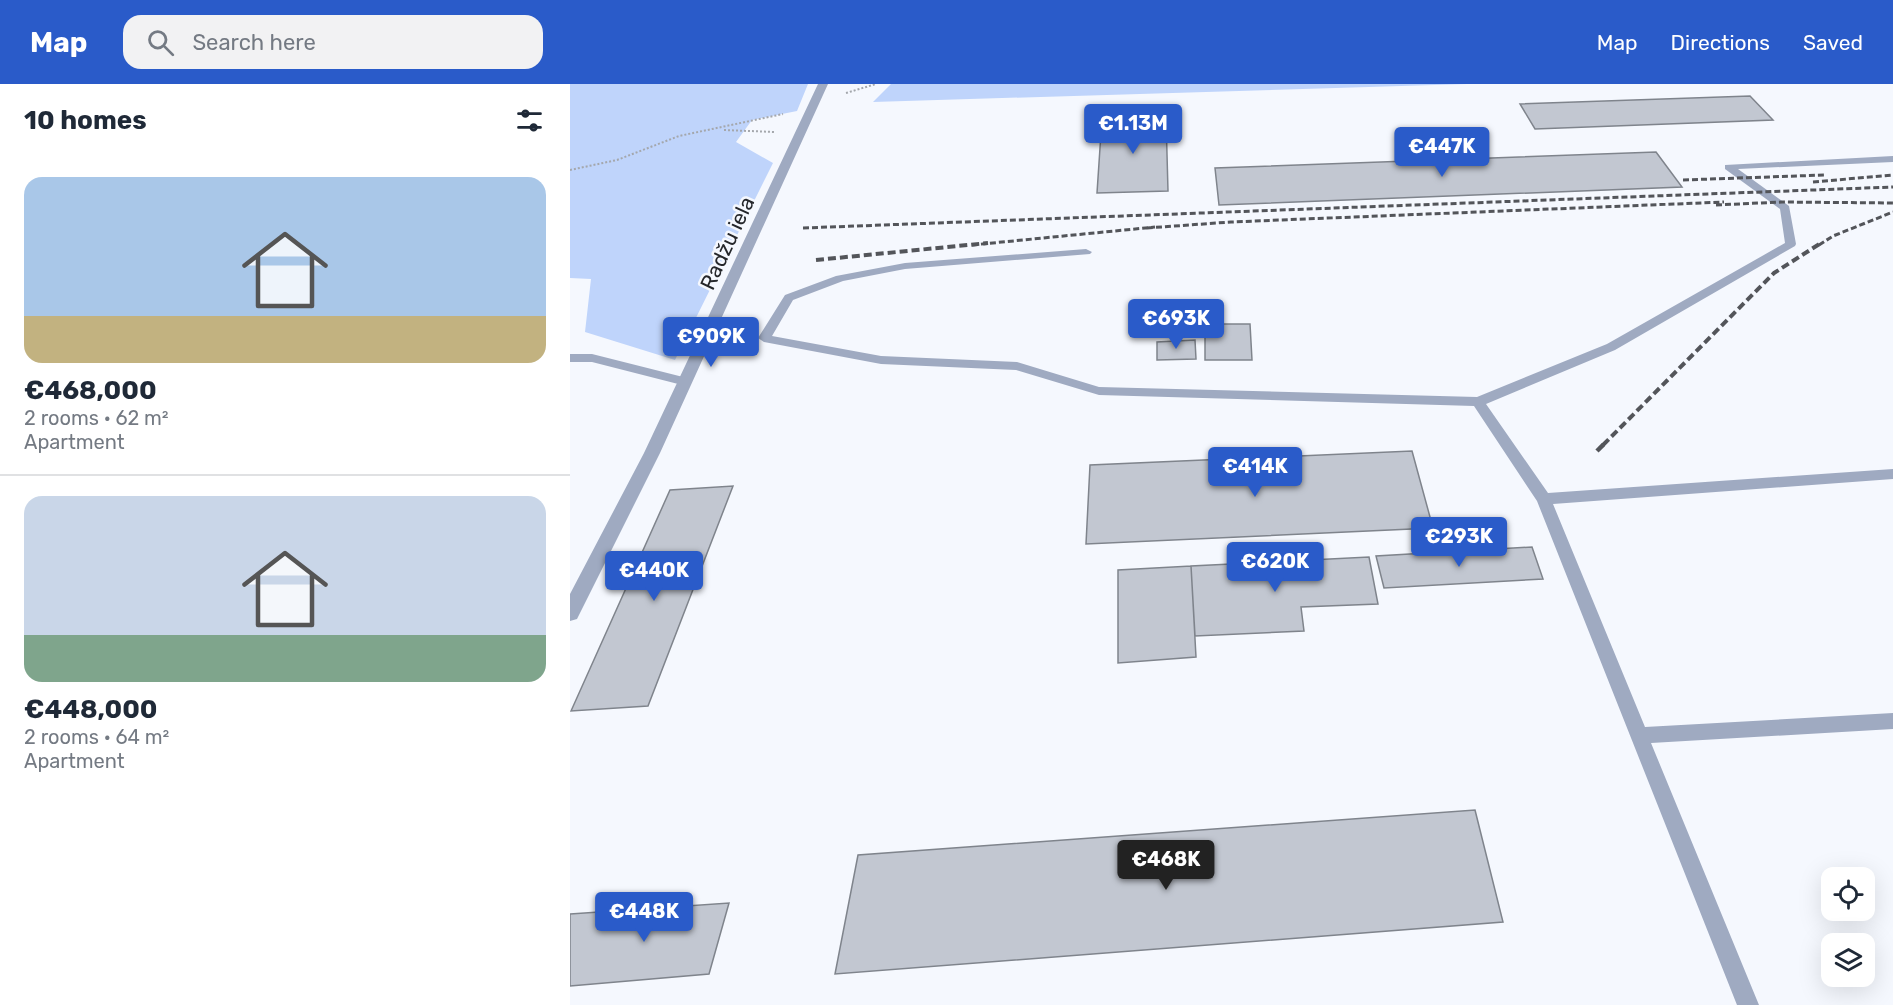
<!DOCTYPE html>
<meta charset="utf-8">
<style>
:root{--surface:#fff;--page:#f2f2f3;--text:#1f2937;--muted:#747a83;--line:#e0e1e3;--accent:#2a5bc9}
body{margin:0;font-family:Rubik,sans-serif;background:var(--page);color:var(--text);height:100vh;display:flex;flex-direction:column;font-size:22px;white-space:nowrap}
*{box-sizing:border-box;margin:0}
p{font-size:20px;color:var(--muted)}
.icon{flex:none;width:33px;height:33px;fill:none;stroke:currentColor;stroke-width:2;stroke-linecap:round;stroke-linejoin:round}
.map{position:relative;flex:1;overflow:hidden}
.details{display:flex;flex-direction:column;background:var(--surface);width:570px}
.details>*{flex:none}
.buttons{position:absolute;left:1251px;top:783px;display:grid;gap:12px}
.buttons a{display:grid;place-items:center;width:54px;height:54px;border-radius:12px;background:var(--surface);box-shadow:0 6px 24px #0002;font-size:30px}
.price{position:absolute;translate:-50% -51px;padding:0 14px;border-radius:6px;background:var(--accent);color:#fff;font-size:20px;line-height:39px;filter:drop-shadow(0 2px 3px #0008)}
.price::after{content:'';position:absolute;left:50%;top:36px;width:18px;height:14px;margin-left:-9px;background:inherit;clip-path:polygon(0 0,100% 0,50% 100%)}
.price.on{background:#222;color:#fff}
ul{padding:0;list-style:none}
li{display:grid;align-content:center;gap:12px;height:318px;padding:0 24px}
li+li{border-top:2px solid var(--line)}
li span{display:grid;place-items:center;height:186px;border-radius:18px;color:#555}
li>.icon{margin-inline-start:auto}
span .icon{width:108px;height:108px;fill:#fffc;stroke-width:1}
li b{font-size:26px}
h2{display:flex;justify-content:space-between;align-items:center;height:72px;padding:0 24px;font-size:26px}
header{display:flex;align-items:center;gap:36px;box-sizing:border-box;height:84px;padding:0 30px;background:var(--accent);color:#fff}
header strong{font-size:28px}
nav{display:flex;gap:33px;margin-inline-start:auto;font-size:21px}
.search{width:420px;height:54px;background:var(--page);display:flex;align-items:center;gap:15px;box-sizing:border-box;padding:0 21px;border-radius:18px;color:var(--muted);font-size:22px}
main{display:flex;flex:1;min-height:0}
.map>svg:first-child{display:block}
.green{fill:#bfd4fb}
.building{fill:#c2c7d1;stroke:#7f848c;stroke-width:1.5}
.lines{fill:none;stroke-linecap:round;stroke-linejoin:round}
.path{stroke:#a4a7ac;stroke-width:2;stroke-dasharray:2 2;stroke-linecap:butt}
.lane{fill:#9faac1;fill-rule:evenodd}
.street{fill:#9faac1;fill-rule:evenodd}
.rail-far2{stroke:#53555a;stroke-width:3;stroke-dasharray:6 3;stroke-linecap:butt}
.rail-far1{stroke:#53555a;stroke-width:4;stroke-dasharray:8 4;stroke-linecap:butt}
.rail{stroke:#53555a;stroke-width:4.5;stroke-dasharray:9 4.5;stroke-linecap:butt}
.labels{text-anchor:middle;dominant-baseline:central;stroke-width:5;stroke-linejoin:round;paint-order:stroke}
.street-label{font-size:21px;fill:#25272b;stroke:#f5f8fe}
</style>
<header>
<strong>Map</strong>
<div class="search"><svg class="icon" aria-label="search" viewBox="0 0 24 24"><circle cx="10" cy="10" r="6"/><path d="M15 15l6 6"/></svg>Search here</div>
<nav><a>Map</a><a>Directions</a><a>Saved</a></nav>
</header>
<main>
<section class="details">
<h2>10 homes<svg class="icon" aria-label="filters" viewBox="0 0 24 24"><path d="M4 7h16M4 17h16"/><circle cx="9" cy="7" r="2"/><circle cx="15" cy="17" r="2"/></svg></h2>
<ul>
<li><span style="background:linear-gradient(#a9c7e8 75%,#c2b280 0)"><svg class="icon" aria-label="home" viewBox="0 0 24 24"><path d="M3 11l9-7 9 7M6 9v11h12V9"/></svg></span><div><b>€468,000</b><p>2 rooms · 62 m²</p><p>Apartment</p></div></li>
<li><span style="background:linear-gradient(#c9d6e8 75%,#7fa58c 0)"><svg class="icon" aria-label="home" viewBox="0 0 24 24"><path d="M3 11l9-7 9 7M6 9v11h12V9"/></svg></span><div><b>€448,000</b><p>2 rooms · 64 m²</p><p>Apartment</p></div></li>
</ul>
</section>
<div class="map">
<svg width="1323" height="921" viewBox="0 0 1323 921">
<rect width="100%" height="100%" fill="#f5f8fe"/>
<path class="green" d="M0,0H238L227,27L182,36L166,58L203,79L105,276L15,248L21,195L0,194Z
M321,0H897L303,18Z"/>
<path class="building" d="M1180,12L1203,36L965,45L950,20Z
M596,33L598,107L527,109L532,34Z
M1086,68L1112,103L649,121L645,84Z
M635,240H680L682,276H635Z
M625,256L626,275L587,276V258Z
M842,367L863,444L516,460L520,381Z
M163,402L78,622L1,627L100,406Z
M962,463L973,495L814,504L806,472Z
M799,473L808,520L731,523L734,547L625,552L621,482Z
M621,482L626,573L548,579V486Z
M905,726L933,838L265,890L288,771Z
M159,819L139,890L0,902V830Z"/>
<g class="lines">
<path class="path" d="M276,9L306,0
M154,46L204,48
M0,86L47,76L109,52L213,30"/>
<path class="lane" d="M1323,72V78L1168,85L1219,122L1226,160L1225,162L1045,266L916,320L978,409L1323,385V395L983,420L1075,643L1323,629V645L1081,659L1189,921H1167L967,417L904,322L529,311L446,286L311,280L194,258L188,254L215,211L266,192L335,179L516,165L522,168L520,170L335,185L273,197L223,216L202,252L311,272L447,278L529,303L907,313L1037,260L1215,159L1210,125L1155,85V81Z
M0,270H22L121,295L122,298L116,302L22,278H0Z"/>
<path class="street" d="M248,0H258L90,369L7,535L0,537V510L74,369Z"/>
<path class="rail-far2" d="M1113,96L1254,91
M1243,98L1323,91
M1146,121L1212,118L1323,119
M233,144L1323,103
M577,144L661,138L1154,118
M402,161L585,143
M1249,161L1263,152L1323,128"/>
<path class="rail-far1" d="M246,176L418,159
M1033,361L1204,189L1251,159"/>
<path class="rail" d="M1027,367L1035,359"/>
</g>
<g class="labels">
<g class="street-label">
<text transform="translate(157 159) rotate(-65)">Radžu iela</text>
</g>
</g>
</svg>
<div class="buttons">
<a><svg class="icon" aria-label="locate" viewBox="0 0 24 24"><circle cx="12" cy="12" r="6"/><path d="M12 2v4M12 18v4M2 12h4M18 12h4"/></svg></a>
<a><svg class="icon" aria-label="layers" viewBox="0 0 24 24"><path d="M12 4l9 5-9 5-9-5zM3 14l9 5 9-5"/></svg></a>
</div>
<b class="price" style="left:563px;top:71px">€1.13M</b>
<b class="price" style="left:872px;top:94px">€447K</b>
<b class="price" style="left:606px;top:266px">€693K</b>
<b class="price" style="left:141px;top:284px">€909K</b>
<b class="price" style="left:685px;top:414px">€414K</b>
<b class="price" style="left:889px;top:484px">€293K</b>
<b class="price" style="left:705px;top:509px">€620K</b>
<b class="price" style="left:84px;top:518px">€440K</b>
<b class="price on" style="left:596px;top:807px">€468K</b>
<b class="price" style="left:74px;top:859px">€448K</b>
</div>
</main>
